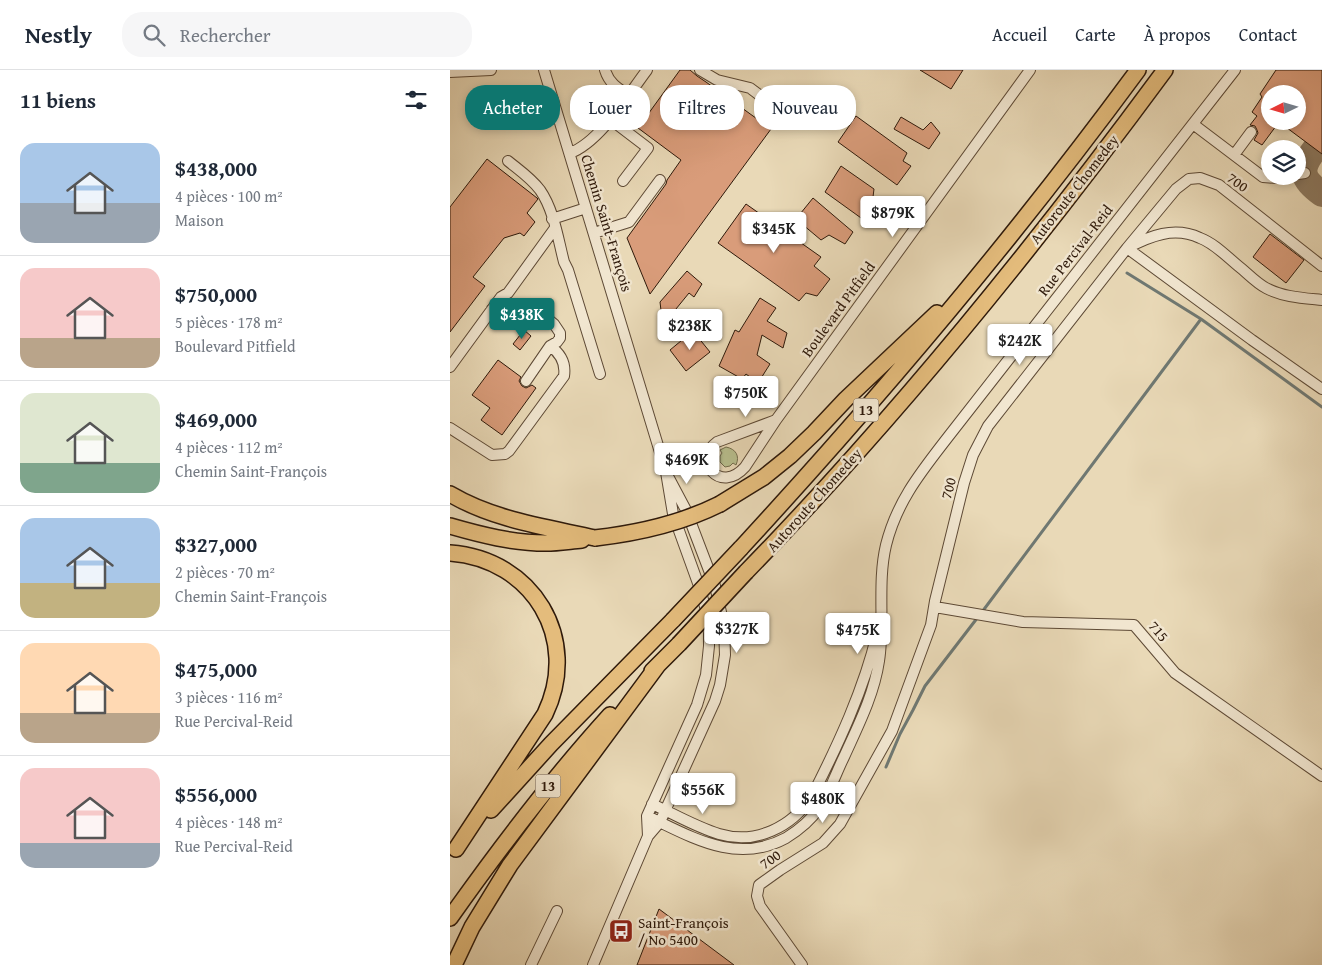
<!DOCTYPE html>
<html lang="fr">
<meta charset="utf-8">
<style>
:root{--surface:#fff;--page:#f6f6f7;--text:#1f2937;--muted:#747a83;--line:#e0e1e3;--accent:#0f766e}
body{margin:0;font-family:"Gentium Book Plus",serif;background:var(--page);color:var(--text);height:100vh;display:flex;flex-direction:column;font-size:19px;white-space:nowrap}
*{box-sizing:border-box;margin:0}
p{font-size:16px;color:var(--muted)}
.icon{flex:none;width:28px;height:28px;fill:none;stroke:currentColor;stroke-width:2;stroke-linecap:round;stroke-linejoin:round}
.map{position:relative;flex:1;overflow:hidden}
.side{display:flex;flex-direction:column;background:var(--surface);width:450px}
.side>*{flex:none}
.top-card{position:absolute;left:15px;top:15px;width:475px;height:45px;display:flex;gap:10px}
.needle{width:32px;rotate:265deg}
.controls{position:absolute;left:811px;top:15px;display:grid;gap:10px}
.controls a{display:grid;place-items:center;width:45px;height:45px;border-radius:50%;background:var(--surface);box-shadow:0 2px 8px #0003;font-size:25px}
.price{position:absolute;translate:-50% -42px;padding:0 11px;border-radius:5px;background:#fff;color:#222;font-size:16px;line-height:32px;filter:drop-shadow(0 1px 2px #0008)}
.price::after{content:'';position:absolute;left:50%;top:30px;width:15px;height:11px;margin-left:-8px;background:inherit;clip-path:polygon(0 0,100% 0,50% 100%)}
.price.selected{background:var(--accent);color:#fff}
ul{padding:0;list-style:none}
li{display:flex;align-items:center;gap:15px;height:125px;padding:0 20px}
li+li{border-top:1px solid var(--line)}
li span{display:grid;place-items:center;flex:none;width:140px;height:100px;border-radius:15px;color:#555}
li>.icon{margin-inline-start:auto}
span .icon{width:60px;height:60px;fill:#fffc;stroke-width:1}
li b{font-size:21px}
h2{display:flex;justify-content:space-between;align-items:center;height:60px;padding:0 20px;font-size:21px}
.tag{padding:0 18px;border-radius:20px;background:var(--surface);box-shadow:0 2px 8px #0003;font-size:18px;line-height:45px}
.tag.selected{background:var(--accent);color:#fff}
header{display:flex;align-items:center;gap:30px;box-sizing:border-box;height:70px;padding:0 25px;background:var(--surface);border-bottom:1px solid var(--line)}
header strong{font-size:24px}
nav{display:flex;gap:28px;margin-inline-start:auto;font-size:18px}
.search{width:350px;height:45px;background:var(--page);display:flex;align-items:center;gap:12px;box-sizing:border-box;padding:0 18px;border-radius:20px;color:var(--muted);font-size:19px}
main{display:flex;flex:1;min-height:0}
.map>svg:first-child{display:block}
.green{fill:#b8bf8e;stroke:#736c4c}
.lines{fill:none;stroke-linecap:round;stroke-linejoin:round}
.stream{stroke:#6f7872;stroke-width:3}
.taxiway{stroke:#8c7960;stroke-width:26}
.building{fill:#d99c7a;stroke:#2e190a;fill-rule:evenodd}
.minor-casing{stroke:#5d4935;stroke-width:12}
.highway-casing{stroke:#2e190a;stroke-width:18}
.minor{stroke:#f1e6d0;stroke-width:10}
.highway{stroke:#e4bc7c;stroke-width:15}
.highway-bridge-casing{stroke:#2e190a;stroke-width:18;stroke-linecap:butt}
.highway-bridge{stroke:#e4bc7c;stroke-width:15}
.labels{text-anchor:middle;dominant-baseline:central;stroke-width:5;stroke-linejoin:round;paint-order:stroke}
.shield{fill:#f1e6d0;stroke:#685645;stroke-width:1}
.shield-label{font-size:14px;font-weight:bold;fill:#2e190a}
.street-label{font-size:15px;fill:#2e190a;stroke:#f1e6d0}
.poi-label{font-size:15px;fill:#2e190a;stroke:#f1e6d0;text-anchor:start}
</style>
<header>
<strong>Nestly</strong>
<div class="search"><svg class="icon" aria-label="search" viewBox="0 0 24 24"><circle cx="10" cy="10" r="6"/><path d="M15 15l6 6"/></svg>Rechercher</div>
<nav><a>Accueil</a><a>Carte</a><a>À propos</a><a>Contact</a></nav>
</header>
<main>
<section class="side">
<h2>11 biens<svg class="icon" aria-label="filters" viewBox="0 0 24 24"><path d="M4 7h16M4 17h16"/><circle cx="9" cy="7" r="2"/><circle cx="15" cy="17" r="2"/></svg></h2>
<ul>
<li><span style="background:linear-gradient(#a9c7e8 60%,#9aa5b1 0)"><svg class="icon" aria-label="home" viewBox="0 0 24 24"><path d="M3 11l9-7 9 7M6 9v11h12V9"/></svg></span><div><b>$438,000</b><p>4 pièces · 100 m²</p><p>Maison</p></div></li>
<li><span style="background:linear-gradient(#f6c9c9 70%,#b9a48a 0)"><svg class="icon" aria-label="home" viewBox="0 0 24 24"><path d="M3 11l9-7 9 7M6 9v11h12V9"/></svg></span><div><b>$750,000</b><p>5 pièces · 178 m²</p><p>Boulevard Pitfield</p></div></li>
<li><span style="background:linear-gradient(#dfe7d0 70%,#7fa58c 0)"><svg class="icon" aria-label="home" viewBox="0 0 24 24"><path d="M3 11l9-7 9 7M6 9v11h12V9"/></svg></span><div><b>$469,000</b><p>4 pièces · 112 m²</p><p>Chemin Saint-François</p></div></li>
<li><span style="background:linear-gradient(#a9c7e8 65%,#c2b280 0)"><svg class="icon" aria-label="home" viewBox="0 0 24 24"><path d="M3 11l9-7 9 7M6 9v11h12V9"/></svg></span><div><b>$327,000</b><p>2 pièces · 70 m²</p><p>Chemin Saint-François</p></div></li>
<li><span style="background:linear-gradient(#ffd9b3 70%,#b9a48a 0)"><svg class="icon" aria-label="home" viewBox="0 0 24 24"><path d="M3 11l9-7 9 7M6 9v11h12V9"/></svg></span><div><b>$475,000</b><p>3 pièces · 116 m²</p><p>Rue Percival-Reid</p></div></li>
<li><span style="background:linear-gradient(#f6c9c9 75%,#9aa5b1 0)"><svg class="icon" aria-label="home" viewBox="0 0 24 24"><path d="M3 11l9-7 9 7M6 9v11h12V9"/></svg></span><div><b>$556,000</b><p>4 pièces · 148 m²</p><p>Rue Percival-Reid</p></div></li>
</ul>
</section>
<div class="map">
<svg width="872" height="895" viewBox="0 0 872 895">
<rect width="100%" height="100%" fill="#e9d9b7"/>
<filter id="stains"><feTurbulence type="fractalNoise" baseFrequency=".004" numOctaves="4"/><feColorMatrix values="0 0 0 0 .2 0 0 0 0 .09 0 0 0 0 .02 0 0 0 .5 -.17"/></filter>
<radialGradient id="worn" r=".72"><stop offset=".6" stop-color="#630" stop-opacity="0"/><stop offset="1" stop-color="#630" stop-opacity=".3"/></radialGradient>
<path class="green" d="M276,377C286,379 290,386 286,395L283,393L280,396L275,397L270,392V386L272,383L270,380Z"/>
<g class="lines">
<path class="stream" d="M677,203L751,249L872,337
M532,542L751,249
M436,697L450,664L463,640L475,616L528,547"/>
<path class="taxiway" d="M865,79C849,100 851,108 872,124"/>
</g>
<path class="building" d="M230,0H240L247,6L256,12L321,59L200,224L177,168L216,114L217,110L231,90L188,58Z
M470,0H513L501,19Z
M826,0H872V84L829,52L812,75L804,70L808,63L807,60L805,56L800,55L807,46L802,42L812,27L810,24ZM820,24H848V51H820Z
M406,46L457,83L453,91L461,96L447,115L388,72Z
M451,47L473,60L481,52L490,63L479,79L444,59Z
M37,89L87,128L88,129L77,143L85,152L74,166L70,163L54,168L23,207L35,216L0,262V137Z
M391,96L424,119L423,127L431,133L418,153L375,122Z
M363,128L403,162L395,174L379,165L371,170L346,149Z
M296,134L371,187L364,196L380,209L367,226L356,223L349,231L268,173Z
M820,164L854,190L836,213L803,187Z
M237,201L252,214L244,227L239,223L217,250L212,249L210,232Z
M310,228L326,238L317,251L337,263L333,278L312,265L307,285L320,294L308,313L296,304L292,309L269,296L285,260L289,262Z
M74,260L81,266L70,280L63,274Z
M243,261L260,282L236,301L220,280Z
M48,290L71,307L69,311L72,316L76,318L82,315L86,318L52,365L31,350L40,338L22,325Z
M209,839L284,895H187Z"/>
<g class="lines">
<defs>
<path id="minor" d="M94,0L216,402L223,444L249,516L256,540L259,563V576L256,605L247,635L197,746L198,766
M155,0C159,13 167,18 178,25
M250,0L267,10L300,18L332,42
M0,2L41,0
M160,49L198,78L173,111
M743,54L813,107L827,108L836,106
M120,83C150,72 178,25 197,0
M784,85L801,62
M58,91C69,100 81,108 90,120C104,140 108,169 114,192L118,200L150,304
M848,104L855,103
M102,149L136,138
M144,163L179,152L210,110
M872,230C853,228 833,227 816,218C808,214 800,206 792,199C779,189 766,174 750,168C724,156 700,166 677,178L802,270L872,319
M42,239L55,248L60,250L69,249L79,245H86L91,246L98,249L104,254L110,263V268L107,272L100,276L76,311
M0,297L51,227L58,223L105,158
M326,350L267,372C242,390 270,425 295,397L326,350L580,0
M0,358L42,385L55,384L59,381L114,306C116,293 110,283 100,276
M485,537L573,552L684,555L725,603L872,706
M202,734C224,744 246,757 269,764C306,775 342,757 362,726C388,675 414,619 427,564
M197,746C242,767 286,795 336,768C349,760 361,750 369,738C380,722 386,703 394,687C408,656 424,625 429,591C435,553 427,513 436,475C447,431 471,402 498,367L785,0
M81,895L107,841
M143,895L198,766L210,752L265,631L270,615L275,585L274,555L265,516L236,440L219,408
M352,895L310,836L307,826L309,815L330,800L373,773L390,754L442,661L481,555L485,531L514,413L523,385L538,356L677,178L726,119L739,109L750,108L769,115L872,196"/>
<path id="highway" d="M0,424C44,450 96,457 145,468
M270,434L314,407L340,386L364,363L396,329L487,243
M0,456C31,465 63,473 96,473C108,473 120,471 132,470
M291,478C431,326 565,167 688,0
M0,483C83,489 131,569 95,644L6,779
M296,502C448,346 586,175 715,0
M202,601L229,574
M41,740L101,674L223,550
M0,848C51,776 101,710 160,645
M4,895L22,857L60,795L208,595"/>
</defs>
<use href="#minor" class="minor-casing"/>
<use href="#highway" class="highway-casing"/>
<use href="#minor" class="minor"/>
<use href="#highway" class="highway"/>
<defs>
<path id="highway-bridge" d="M145,468C189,463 230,454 270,434
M223,550L291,478
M229,574L296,502"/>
</defs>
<use href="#highway-bridge" class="highway-bridge-casing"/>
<use href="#highway-bridge" class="highway-bridge"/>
</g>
<defs>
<symbol id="bus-square" viewBox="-11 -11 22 22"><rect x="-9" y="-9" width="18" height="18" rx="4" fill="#8f2418" stroke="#f1e6d0"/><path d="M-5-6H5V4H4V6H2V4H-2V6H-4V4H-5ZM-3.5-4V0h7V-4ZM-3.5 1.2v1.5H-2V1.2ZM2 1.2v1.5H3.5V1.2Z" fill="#fff"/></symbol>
</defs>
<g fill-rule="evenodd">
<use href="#bus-square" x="157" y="847" width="28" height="28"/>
</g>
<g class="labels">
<g class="shield">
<rect x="403.5" y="328.5" width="25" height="23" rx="4"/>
<rect x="85.5" y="704.5" width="25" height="23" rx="4"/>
</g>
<g class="shield-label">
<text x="416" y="340">13</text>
<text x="98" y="716">13</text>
</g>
<g class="street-label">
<text transform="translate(788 112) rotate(36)">700</text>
<text transform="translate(624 119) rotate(-52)">Autoroute Chomedey</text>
<text transform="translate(157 153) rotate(73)">Chemin Saint-François</text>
<text transform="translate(625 180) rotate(-52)">Rue Percival-Reid</text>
<text transform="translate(388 239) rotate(-54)">Boulevard Pitfield</text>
<text transform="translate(498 418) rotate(-75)">700</text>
<text transform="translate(364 430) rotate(-48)">Autoroute Chomedey</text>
<text transform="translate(709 561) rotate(50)">715</text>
<text transform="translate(320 789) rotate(-35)">700</text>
</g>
<g class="poi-label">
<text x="188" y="852">Saint-François<tspan x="188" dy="17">/ No 5400</tspan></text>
</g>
</g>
<rect width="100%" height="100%" filter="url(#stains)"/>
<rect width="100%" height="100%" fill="url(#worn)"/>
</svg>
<div class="controls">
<a><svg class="needle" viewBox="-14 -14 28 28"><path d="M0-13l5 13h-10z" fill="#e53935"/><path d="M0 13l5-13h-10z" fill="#747a83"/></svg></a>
<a><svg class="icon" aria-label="layers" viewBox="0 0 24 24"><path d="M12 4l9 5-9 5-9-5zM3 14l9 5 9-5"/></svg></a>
</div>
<b class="price" style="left:443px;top:168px">$879K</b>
<b class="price" style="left:324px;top:184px">$345K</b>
<b class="price selected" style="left:72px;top:270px">$438K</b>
<b class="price" style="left:240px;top:281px">$238K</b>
<b class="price" style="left:570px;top:296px">$242K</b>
<b class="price" style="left:296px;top:348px">$750K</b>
<b class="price" style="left:237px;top:415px">$469K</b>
<b class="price" style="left:287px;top:584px">$327K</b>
<b class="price" style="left:408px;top:585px">$475K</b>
<b class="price" style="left:253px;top:745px">$556K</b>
<b class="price" style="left:373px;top:754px">$480K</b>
<div class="top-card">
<a class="tag selected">Acheter</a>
<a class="tag">Louer</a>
<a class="tag">Filtres</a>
<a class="tag">Nouveau</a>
</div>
</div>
</main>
